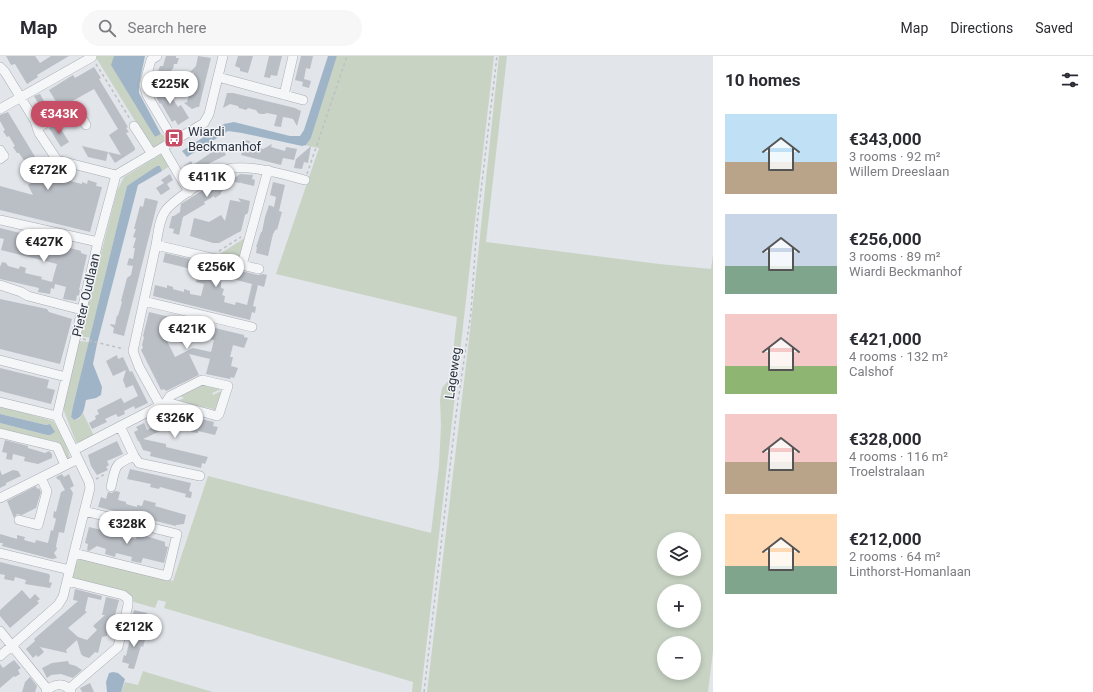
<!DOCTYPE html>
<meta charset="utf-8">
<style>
:root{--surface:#fff;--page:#f7f7f7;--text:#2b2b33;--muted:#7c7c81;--line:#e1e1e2;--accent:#c64f67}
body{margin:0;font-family:Roboto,sans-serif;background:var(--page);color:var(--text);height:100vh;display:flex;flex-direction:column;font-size:15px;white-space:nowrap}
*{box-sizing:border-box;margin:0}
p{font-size:13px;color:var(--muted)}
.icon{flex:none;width:22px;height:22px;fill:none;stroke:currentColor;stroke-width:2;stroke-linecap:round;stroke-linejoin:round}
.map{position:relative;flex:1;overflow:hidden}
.sheet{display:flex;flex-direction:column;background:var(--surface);width:380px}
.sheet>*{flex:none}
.controls{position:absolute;left:657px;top:476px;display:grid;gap:8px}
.controls a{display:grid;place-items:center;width:44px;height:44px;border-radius:50%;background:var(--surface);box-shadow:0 2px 6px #0003;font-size:20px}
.price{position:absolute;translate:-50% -34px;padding:0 9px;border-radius:14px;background:#fff;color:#222;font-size:13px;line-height:26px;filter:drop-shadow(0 1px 2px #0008)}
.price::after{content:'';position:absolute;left:50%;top:24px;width:12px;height:9px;margin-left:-6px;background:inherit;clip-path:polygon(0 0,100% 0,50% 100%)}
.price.active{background:var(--accent);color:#fff}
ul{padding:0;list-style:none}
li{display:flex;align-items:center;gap:12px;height:100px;padding:0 12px}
li span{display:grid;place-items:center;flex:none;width:112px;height:80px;border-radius:0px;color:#555}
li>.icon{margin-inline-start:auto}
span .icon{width:48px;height:48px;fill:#fffc;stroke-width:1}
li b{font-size:17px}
h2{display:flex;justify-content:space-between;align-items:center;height:48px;padding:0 12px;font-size:17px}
header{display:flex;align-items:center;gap:24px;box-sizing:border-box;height:56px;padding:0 20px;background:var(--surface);border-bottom:1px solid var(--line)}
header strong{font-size:19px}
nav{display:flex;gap:22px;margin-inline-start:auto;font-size:14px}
.search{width:280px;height:36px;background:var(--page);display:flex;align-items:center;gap:10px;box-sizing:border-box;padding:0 14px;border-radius:22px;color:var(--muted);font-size:15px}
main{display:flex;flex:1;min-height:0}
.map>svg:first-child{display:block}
.green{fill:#c8d3c4;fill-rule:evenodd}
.water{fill:#9fb5c7}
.building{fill:#babfc6;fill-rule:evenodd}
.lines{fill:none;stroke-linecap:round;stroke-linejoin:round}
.minor-casing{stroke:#a7acb4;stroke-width:10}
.path{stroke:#bcc0c5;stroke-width:1.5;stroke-dasharray:3 3;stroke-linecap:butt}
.minor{stroke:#f5f6f8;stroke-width:9}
.labels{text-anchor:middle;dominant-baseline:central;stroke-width:3;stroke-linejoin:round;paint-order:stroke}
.poi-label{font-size:13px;fill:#2b3441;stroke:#f2f4f7;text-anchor:start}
.street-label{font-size:13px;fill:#2b3441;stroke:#f2f4f7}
</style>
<header>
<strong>Map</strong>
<div class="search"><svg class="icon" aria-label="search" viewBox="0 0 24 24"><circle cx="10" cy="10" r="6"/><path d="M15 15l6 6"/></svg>Search here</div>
<nav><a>Map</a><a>Directions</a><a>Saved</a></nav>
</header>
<main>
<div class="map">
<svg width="713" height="636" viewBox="0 0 713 636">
<rect width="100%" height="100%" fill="#e2e5ea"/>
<path class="green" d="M95,0H114V2L155,81L161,78L167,81V84L153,94Z
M337,0H494L421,636H412L413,626L164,552L166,546L158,544L155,552L70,528L75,507H77L78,502L173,525L208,420L431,477L439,410L441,369L440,344L442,332L448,325L451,314L457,261L276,218L319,92L304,89H306L311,82Z
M499,0H507L486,186L659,208L711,213L713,199V595L708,636H427L470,275ZM664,483H694V513H664ZM664,535H694V565H664ZM664,587H694V617H664Z
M163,97L170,110L162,115L160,110L127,130L90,282L80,280L117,135L124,121Z
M248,180L241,204L218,199Z
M79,285L89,286L73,350L71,361L74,364L79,363L83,357L94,380L81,386H76L64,355V348Z
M203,329C210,331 217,329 224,332L212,337L213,339L223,334L218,354L213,355V353L191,348L189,349L176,346L184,342L180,340L174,343L195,331Z
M0,350L53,365L66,388L70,402L66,404L58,386L0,373V367L47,379L50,368L46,369L0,358Z
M143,615L149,617L213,636H121L125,626L138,629Z"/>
<path class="water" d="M114,0H145L139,29V37L161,78L155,81L111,9Z
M328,0H337L311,82L306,89L302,90L242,77L228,75L187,101L182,95L224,68L234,66L290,80H300L304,74Z
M157,110H160L162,115L138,129L97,288L93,308L102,331L101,339L96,342L86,344C84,353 84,361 74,364L71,361L73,350L127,130Z
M0,358L46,369L50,368L55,376L50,379H47L0,367Z
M113,616L118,617L125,623L121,636H107L106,626L109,617Z"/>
<path class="building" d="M6,0H35L40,7L51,0H69L37,19L38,21L27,28L15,8L11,9Z
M166,0H176V2H179L177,8H174L173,13H172L169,24L156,21L160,10H163Z
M198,0L211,2L199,51H197L192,53L184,47L187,46L190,35L181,33L182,27L191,30L194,17L190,16L196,10Z
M238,0H253L248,17L240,15V12L235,10Z
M269,0H282L277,20L271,19L270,22L264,21Z
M301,0H313L310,13L306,12L304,23L311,25L309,32L302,30L303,26L295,24Z
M94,11L101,22L99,23L128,71L126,72L129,76L126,77L135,92V94L115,107L108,96L121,99L109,79L118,73L94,33L60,52L49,34L73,19L75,22Z
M162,26L178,51L181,49L189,62L178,69L175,64L172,66L161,47L160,48L152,33Z
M227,37H233L295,52L301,55L297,70L293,63L289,62L283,61L281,71L274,70L277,59L267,57L264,58H261L258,57L256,54L248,52L246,54L243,53L239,52L238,50L230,48L223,52Z
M40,38L46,49L41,52L34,40Z
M8,56L46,119L82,128V126L87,128L88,124L97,127L96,130L102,131L90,176L0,154V130L33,139L28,129L34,125L33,123L35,122L29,113L27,114L25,110L23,107L25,106L19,97H17L13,91L15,90L9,80L7,81L3,75L5,74L0,65V59Z
M57,67L69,86L61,91L49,72Z
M244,84L250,85L249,89L263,93L272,88L271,91L285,95L286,91L297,93L294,104L283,102L281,109L241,99L242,96L236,95L238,88Z
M82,90L108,96L106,105L88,101Z
M221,90L226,99L204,110L205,112L190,121L184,110L191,105L193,109Z
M311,90L308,107L304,106L302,113L294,112L296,103Z
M170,118L173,124L167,128L170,133L161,139L156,132L164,127L161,124Z
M240,118L253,119L252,123L255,124L254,130L241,127L242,126L240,127L235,126L221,136V138L215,142L214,140L204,146L205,148L183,161L179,179L173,177L174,173L169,172L172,160H174L180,156L181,148L222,122L228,119L236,121Z
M273,126L285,129L279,155L282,156L277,174L276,173L273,178L268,200L256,197L257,191H256L261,176H262L265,161L269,149L274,151L276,141L270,139Z
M145,142L158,145L124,280L113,277L114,272L110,269L111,268L115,269L117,259L118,260L122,246L121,245L127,222L131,219L133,210L127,209L129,202L133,203L135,192H133L136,182L133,181L136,173H134L140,150L143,151Z
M238,142L250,145L248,157L245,159L241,175L219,187H213L190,180L194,162L209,166L221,159L225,165L230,144L241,146Z
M0,172L64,188L63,190L81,195V197L87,199L79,234H80L79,240L77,239L76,245L63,243L66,231L55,228L54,233L51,232L50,238L38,236L39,232L0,223V211L2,206L6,207L8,210L19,213L20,210L26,212L25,217L42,221L41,223L52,226L57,208L1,194L4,183L0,182Z
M165,197L258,219L263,218L267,219L264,231L258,229L253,250L256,251L255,257L252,256L250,264L153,240L155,229L167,232V229L173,231V233L184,236V233L190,235V238L201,240L204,228L196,226L199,215L163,206ZM221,220L252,228L247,249L236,246L235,249L224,246L225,240L222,239L224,233L221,232Z
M0,243L47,253L49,256L72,263L60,308L0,293Z
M149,256L244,279V281L248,282L244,292L233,289L230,301H233L231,310L238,312L234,322L231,321L230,323L206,318L210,303L189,298L199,319L166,335L164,333L161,334L141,294L143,292L142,289L144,281L143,280ZM193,280L214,284L211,296L193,292L175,301L166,283L190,289Z
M117,299L118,303L123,301L130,316L132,315L148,347L135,353L134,350L124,355L125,358L118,361L116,358L105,363L107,366L92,373L89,367L96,363L95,360L99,358L97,354L121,342L124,347L138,340L133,329L126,332L123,324L126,314L113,320L106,305Z
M0,312L49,324L47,332L55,334L51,348L0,335Z
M167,357L169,361L185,359L214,366L213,370L218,371L215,379L198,375V377L191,376L192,373L179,370H173V369L143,383L166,388V391L208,401L205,408L202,407L201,412L150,400L151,396L143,394L139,385H138L134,376L138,374L136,371L144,367L147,374L158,368L156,363Z
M5,384L28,390V392L45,397L49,395L52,398V402L38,408L24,405L25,401L13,398L12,404L6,403L7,397L2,396Z
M117,385L123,398L107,405L109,409L106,411L108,414L97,419L91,410L88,399Z
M130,413L191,427L189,435L192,436L191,442L185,441L186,438L160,431L159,433L150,431L151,428L127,423Z
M0,414L2,419L13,414L18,415L21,420L6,427V429L0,432Z
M62,418L64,421L69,418L74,430L70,432L73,437L71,446L64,477L59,476L56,490L57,493L54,497L57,502L52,503L2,490L3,487H0V478L17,483V479L25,481L24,484L35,487L36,484L48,487L51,474L53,475L56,463L53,461L54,455L56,456L61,436L65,434L59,423L58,424L56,421Z
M36,430L37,433L39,432L41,436L36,452L22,459L17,458L14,462L7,445Z
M115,435L120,436L118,444L126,446V448L137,451V449L142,450L144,444L156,447L155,450L186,459L184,468L176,469V470L98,451L101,441L106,443L108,436L112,437Z
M89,471L110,476L111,471L122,473L120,479L136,483L137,477L165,486V490L168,491L164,507L143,502L141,507L131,505L132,501L116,497L115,501L105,498L106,493L97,490L89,495L87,494L88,488L85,487Z
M0,506L49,518L50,520L49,526L52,527L50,532L25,528L26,524L15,521L14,525L4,523L5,519L0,518Z
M75,533L102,540L101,544L88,541L85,555L87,556L68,572L78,581L87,584L97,574L93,570L105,559H102L106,541L119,544L115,559L112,564L113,565L112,570L107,574V580L102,581L98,597L95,596L89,602L83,600L81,598L77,584L66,594L67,597L40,591L44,596L38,601L36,599L33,602L26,593L35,585L34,583L78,545L73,544Z
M22,534L30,543L35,538L40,543L37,545L39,547L10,572L0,560V554Z
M134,554L147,557L144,569L131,565Z
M129,572L146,580L143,591L141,590L134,613L128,612L129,608L122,606L124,599L126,600L129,587L130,583H127Z
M14,604L21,612L18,614L20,618L15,621L14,620L0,632V608L3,612Z
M68,605L69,608L76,610L82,614L73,622L61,618L51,619L47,622L42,612L52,607Z
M30,621L37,630L35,636H22L25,626Z
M90,627L94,636H82L80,632Z"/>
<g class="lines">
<defs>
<path id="minor" d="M157,0L151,4L144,29L147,39L174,85
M0,11L5,16L35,65L39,77L57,104L116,119L204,67L209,58L223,0
M218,21L303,44
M284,39L293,0
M0,53L92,1
M134,70L152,98
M37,72L75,50L86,69
M163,92L189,136
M0,94L4,100L0,103
M0,164L98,186
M156,189L133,295L139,311L160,349
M242,209L268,114
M259,213L156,189C158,178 159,163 166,154C175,143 219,113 233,112C257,110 282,118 305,124
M0,229L21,236L28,240L82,254
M144,245L252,271
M0,304L66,321
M202,324L228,330L219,358L217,360L166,346L170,340Z
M0,346L57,360L78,403L89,426L90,432L63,541L58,549L0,600
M57,360L98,186L116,119
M120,370L134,400L139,407L200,420
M0,377L57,391L65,409
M74,394L165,347
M111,431C116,410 113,409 134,400
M0,442L78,403
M19,464L38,469L47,435L41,422
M0,497L70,514
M74,497L167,520L177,478L84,455
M67,525L123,539L128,543V549L118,591L69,633
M0,575L48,634
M46,636C53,627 65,626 71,636"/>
</defs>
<use href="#minor" class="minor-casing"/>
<path class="path" d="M96,8L130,63
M307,118L347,0
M219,195L241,181
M83,283L124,293
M96,423L105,418
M424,636L456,359L471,256L477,168L497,0"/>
<use href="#minor" class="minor"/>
</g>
<defs>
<symbol id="bus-square" viewBox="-11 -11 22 22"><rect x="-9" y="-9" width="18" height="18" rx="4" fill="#c64f67" stroke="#f2f4f7"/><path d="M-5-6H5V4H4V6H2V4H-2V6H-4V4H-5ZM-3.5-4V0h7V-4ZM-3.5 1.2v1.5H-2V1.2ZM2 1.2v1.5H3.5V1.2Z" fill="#fff"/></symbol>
</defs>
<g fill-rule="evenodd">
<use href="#bus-square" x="163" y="71" width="22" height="22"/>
</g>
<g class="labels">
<g class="poi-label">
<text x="188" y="75">Wiardi<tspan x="188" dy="15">Beckmanhof</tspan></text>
</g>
<g class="street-label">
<text transform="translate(86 239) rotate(-77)">Pieter Oudlaan</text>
<text transform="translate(453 317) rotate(-82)">Lageweg</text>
</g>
</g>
</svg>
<div class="controls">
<a><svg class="icon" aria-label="layers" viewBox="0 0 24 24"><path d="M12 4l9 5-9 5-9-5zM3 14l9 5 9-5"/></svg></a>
<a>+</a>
<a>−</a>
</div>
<b class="price" style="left:170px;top:49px">€225K</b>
<b class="price active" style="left:59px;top:79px">€343K</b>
<b class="price" style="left:48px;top:135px">€272K</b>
<b class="price" style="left:207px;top:142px">€411K</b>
<b class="price" style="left:44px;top:207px">€427K</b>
<b class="price" style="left:216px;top:232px">€256K</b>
<b class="price" style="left:187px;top:294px">€421K</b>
<b class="price" style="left:175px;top:383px">€326K</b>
<b class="price" style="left:127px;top:489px">€328K</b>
<b class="price" style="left:134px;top:592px">€212K</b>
</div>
<section class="sheet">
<h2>10 homes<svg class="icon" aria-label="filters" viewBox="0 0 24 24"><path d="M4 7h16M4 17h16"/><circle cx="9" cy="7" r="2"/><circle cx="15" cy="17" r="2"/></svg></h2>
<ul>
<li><span style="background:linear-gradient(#bfe0f5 60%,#b9a48a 0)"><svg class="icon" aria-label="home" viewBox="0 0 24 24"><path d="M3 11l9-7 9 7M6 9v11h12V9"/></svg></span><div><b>€343,000</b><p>3 rooms · 92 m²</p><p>Willem Dreeslaan</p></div></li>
<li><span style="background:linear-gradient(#c9d6e8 65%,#7fa58c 0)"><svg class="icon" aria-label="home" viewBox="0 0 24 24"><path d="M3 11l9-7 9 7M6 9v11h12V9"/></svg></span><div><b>€256,000</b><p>3 rooms · 89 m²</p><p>Wiardi Beckmanhof</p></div></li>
<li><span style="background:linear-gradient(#f6c9c9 65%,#8fb573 0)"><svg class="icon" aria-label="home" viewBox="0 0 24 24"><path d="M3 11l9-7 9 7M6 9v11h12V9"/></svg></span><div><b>€421,000</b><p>4 rooms · 132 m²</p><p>Calshof</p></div></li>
<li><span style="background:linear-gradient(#f6c9c9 60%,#b9a48a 0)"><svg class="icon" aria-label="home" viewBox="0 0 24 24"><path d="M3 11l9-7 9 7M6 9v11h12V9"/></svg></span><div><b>€328,000</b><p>4 rooms · 116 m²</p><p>Troelstralaan</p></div></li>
<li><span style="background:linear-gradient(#ffd9b3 65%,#7fa58c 0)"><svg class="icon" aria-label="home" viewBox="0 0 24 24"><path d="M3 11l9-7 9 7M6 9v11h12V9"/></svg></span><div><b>€212,000</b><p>2 rooms · 64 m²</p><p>Linthorst-Homanlaan</p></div></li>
</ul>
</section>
</main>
